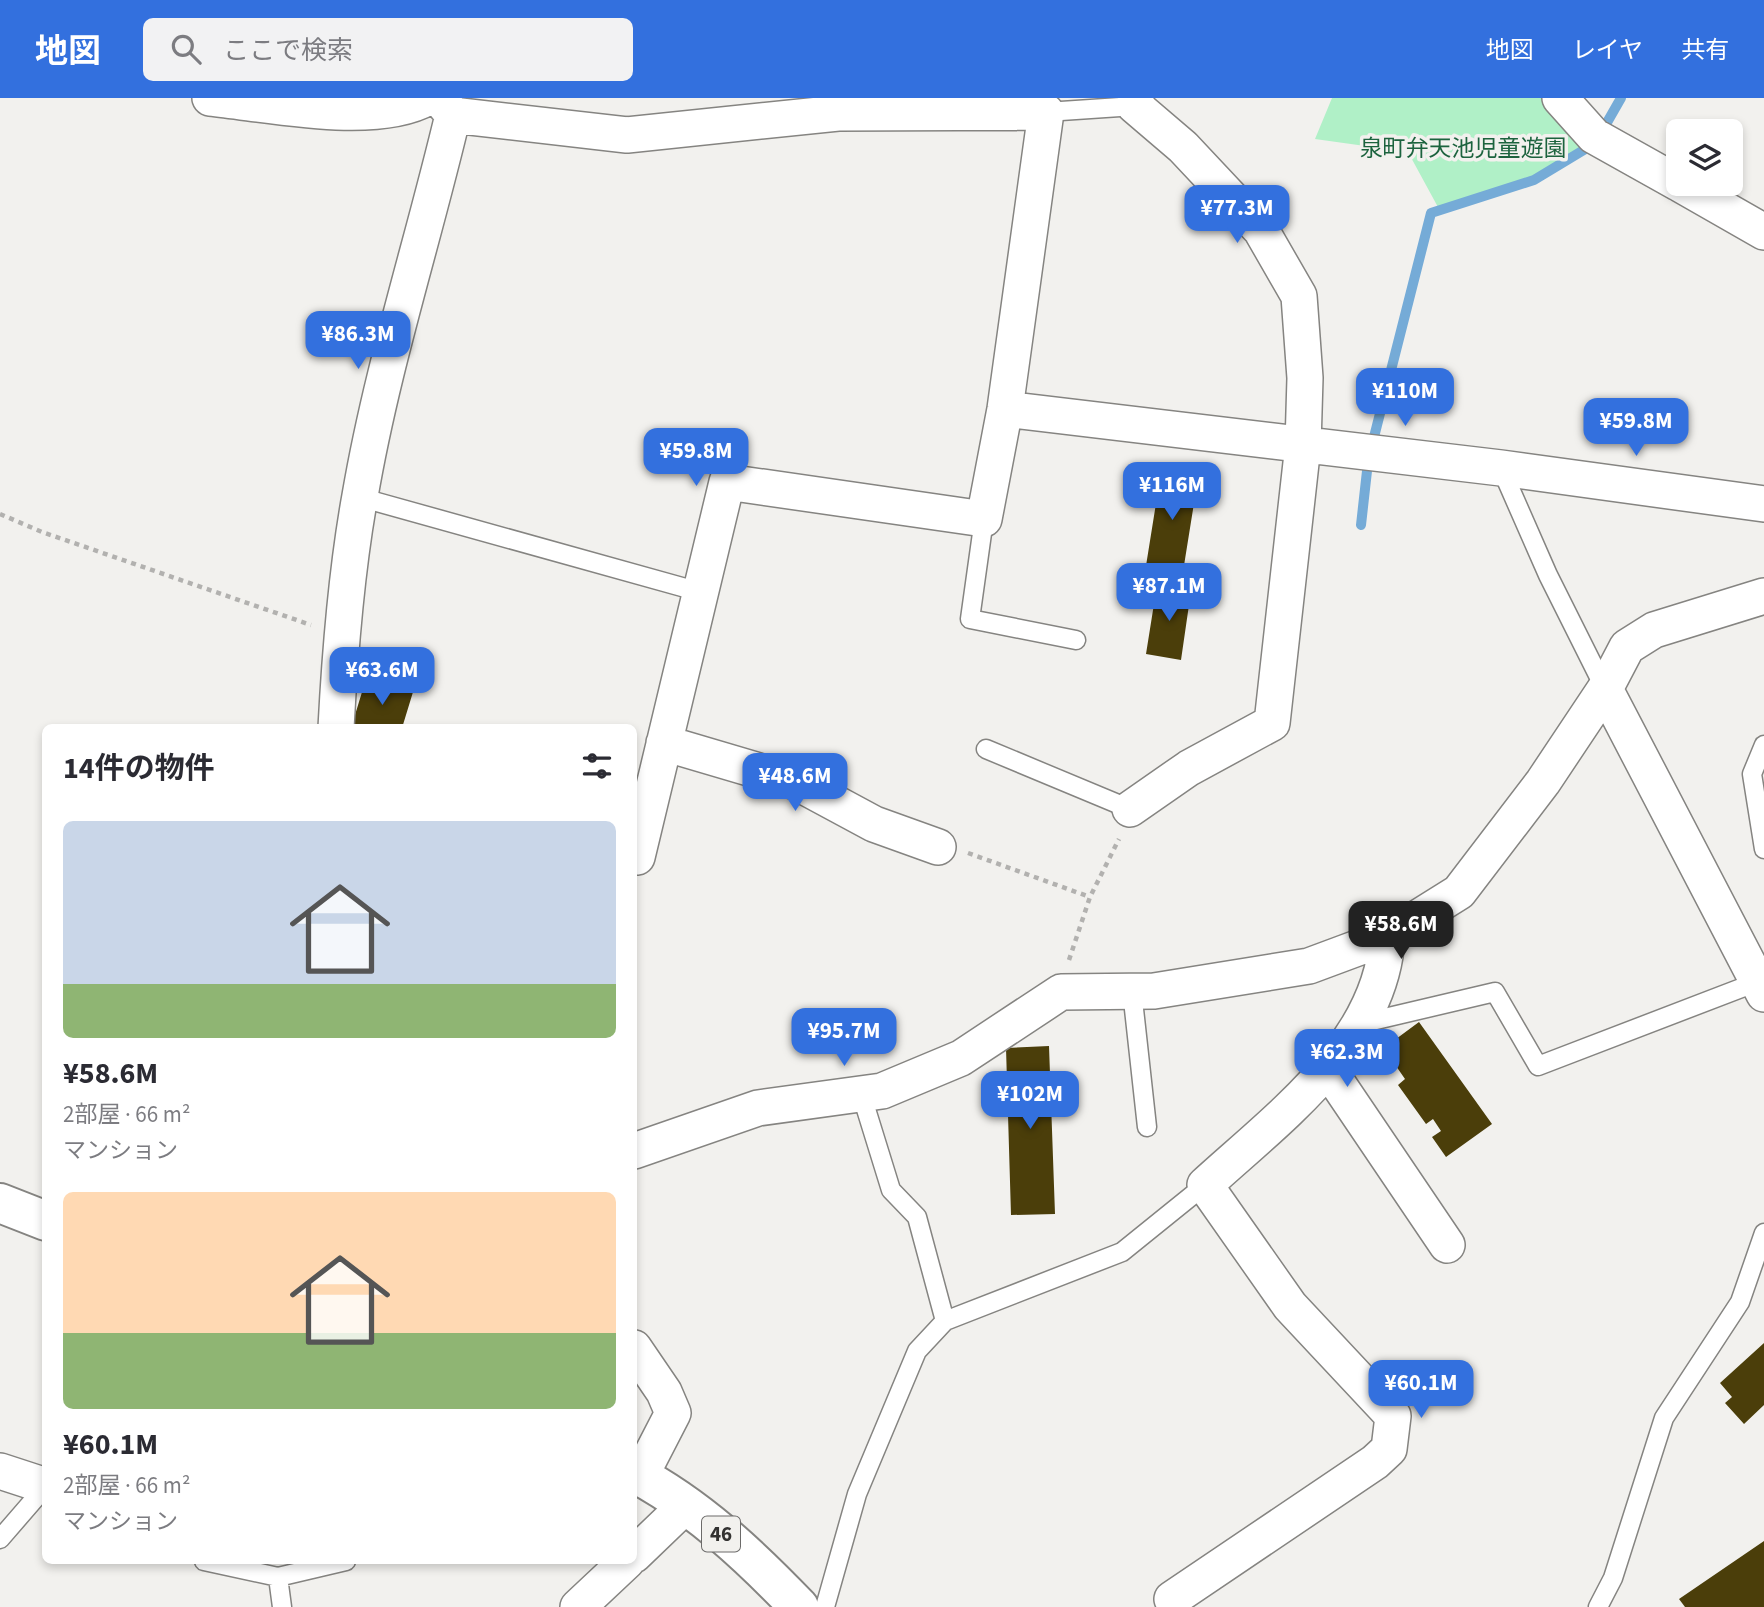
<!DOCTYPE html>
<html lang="ja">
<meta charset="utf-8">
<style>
:root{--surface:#fff;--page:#f2f2f3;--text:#2b2b33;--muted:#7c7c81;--accent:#3370de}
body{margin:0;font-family:"Source Sans 3","Noto Sans JP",sans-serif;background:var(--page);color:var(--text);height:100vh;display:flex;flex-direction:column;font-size:26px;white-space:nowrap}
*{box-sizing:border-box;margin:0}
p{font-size:23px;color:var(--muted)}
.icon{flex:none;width:38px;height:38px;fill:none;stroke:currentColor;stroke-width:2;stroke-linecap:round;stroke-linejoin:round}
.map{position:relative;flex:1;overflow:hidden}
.drawer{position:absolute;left:42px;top:626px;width:595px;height:840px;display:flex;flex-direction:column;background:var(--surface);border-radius:10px;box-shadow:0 4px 10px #0003}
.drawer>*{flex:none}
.buttons{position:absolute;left:1666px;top:21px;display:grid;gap:14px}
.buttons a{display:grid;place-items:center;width:77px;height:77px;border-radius:10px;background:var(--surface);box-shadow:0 4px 10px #0003;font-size:35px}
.price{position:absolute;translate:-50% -60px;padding:0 16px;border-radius:14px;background:var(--accent);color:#fff;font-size:23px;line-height:46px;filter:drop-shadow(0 2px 4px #0008)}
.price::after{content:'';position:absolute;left:50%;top:42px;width:21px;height:16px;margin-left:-10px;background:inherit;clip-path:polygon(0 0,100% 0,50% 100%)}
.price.active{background:#222;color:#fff}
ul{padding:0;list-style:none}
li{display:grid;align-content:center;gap:14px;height:371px;padding:0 21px}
li span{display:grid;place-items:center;height:217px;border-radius:10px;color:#555}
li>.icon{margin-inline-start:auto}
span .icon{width:126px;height:126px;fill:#fffc;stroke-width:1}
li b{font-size:30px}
h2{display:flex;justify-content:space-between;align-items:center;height:84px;padding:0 21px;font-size:30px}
header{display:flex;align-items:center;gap:42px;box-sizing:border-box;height:98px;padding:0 35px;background:var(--accent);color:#fff}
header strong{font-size:33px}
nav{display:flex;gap:38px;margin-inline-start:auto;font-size:24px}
.search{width:490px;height:63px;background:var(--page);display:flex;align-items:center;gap:18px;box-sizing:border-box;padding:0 24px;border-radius:10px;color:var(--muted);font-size:26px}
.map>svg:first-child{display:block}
.green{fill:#b0f0c7}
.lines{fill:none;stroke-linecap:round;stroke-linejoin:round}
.stream{stroke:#75abd7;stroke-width:10}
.building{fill:#4b3e0a}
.lane-casing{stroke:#858481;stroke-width:21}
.street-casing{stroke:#858481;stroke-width:38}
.primary-casing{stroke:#858481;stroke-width:42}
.path{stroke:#b2b1af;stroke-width:4.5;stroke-dasharray:5 5;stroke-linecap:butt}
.lane{stroke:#fff;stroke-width:18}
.street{stroke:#fff;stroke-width:35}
.primary{stroke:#fff;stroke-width:38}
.labels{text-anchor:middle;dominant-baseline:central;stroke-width:7;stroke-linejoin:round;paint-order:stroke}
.shield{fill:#f2f1ee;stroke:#6c6b6a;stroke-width:2}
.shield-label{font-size:21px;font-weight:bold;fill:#333231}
.park-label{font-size:23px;fill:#1c633e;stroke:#f2f1ee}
</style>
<header>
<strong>地図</strong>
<div class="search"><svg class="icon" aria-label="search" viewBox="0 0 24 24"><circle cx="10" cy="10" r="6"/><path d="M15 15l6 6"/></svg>ここで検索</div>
<nav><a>地図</a><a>レイヤ</a><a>共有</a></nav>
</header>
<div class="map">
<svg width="1764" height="1509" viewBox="0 0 1764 1509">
<rect width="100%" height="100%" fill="#f2f1ee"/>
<path class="green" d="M1332,0H1541L1592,47L1534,82L1439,111L1408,54L1315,41Z"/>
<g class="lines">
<path class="stream" d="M1605,28L1621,0
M1373,343L1431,115L1534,82L1592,47
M1361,427L1368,364"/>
</g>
<path class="building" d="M1162,368L1199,374L1182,480L1145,474Z
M1157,487L1191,493L1181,562L1146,556Z
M366,581L413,594L402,630H351Z
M1419,924L1492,1026L1446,1059L1432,1039L1441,1033L1433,1021L1426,1026L1398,987L1405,981L1396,968L1389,973L1377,955Z
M1049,948L1055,1116L1011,1117L1006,950Z
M1764,1245V1307L1744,1326L1725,1305L1732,1299L1720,1285Z
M1764,1443V1509H1685L1679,1501Z"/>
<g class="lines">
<defs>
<path id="lane" d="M1046,14L1135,8
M1501,370L1548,477L1605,591
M359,399L700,494
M984,421L970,521L1076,542
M1764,647L1752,676L1764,751
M986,651L1130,711
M1132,893L1147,1029
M1362,920L1376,922L1495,894L1538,968L1757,884L1760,878
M861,995L891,1092L917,1119L945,1223
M0,1441L45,1389
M204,1463L278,1479L346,1463
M278,1479L282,1509
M825,1509L857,1396L917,1253L945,1223L1122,1154L1205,1087
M1598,1509L1613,1480L1664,1320L1740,1204L1764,1135"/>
<path id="street" d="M210,0C269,6 375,29 427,0
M1560,0L1594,38L1678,85
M453,17L627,37L838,15L1046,14L1005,311L984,421L727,384L637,759
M1680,86L1764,134
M1005,311L1501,370L1764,406
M1605,591L1764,896
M336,630C340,553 346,475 360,398C382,269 423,144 453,17L439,0
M664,645L796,684L874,726L938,749
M1130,711L1189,670L1272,625L1303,347L1305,280L1299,198L1261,132L1183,49L1135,8L1136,0
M1328,971L1447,1147
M634,1053L758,1010L882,993L961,960L1061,894L1154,893L1309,868L1387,839L1459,794L1543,684L1605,591L1627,549L1654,532L1764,498
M634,1250L664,1294L673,1315L640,1379
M0,1373L46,1388
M634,1457L686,1407
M1172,1501L1375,1364L1389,1351L1393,1318L1290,1208L1205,1087C1277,1021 1382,945 1387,839
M578,1509L627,1463"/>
<path id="primary" d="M0,1105L46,1123
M634,1375C697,1408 750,1458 799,1509"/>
</defs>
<use href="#lane" class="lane-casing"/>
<use href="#street" class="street-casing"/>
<use href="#primary" class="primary-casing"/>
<path class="path" d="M0,416L42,434L311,527
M968,755L1090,799
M1069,862L1090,799L1119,741"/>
<use href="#lane" class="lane"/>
<use href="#street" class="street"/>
<use href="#primary" class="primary"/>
</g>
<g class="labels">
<rect class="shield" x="702" y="1418.5" width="38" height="35" rx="5"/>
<g class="shield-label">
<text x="721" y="1436">46</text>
</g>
<g class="park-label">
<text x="1463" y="50">泉町弁天池児童遊園</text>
</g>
</g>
</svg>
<div class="buttons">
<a><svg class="icon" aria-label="layers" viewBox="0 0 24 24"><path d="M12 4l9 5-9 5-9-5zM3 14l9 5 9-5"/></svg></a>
</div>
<b class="price" style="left:1237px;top:147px">¥77.3M</b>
<b class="price" style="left:358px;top:273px">¥86.3M</b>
<b class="price" style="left:1405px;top:330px">¥110M</b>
<b class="price" style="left:1636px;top:360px">¥59.8M</b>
<b class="price" style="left:696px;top:390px">¥59.8M</b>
<b class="price" style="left:1172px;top:424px">¥116M</b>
<b class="price" style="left:1169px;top:525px">¥87.1M</b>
<b class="price" style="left:382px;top:609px">¥63.6M</b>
<b class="price" style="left:795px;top:715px">¥48.6M</b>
<b class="price active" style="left:1401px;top:863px">¥58.6M</b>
<b class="price" style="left:844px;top:970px">¥95.7M</b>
<b class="price" style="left:1347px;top:991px">¥62.3M</b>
<b class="price" style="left:1030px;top:1033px">¥102M</b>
<b class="price" style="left:1421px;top:1322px">¥60.1M</b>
<section class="drawer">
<h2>14件の物件<svg class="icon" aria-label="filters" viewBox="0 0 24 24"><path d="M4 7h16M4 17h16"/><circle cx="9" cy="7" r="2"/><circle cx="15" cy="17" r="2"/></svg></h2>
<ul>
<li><span style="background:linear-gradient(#c9d6e8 75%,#8fb573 0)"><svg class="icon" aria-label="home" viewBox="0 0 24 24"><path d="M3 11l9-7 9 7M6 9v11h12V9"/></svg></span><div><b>¥58.6M</b><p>2部屋 · 66 m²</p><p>マンション</p></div></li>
<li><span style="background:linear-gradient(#ffd9b3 65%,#8fb573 0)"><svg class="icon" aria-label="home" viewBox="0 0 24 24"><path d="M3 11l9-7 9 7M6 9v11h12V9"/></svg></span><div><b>¥60.1M</b><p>2部屋 · 66 m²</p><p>マンション</p></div></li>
</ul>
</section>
</div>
